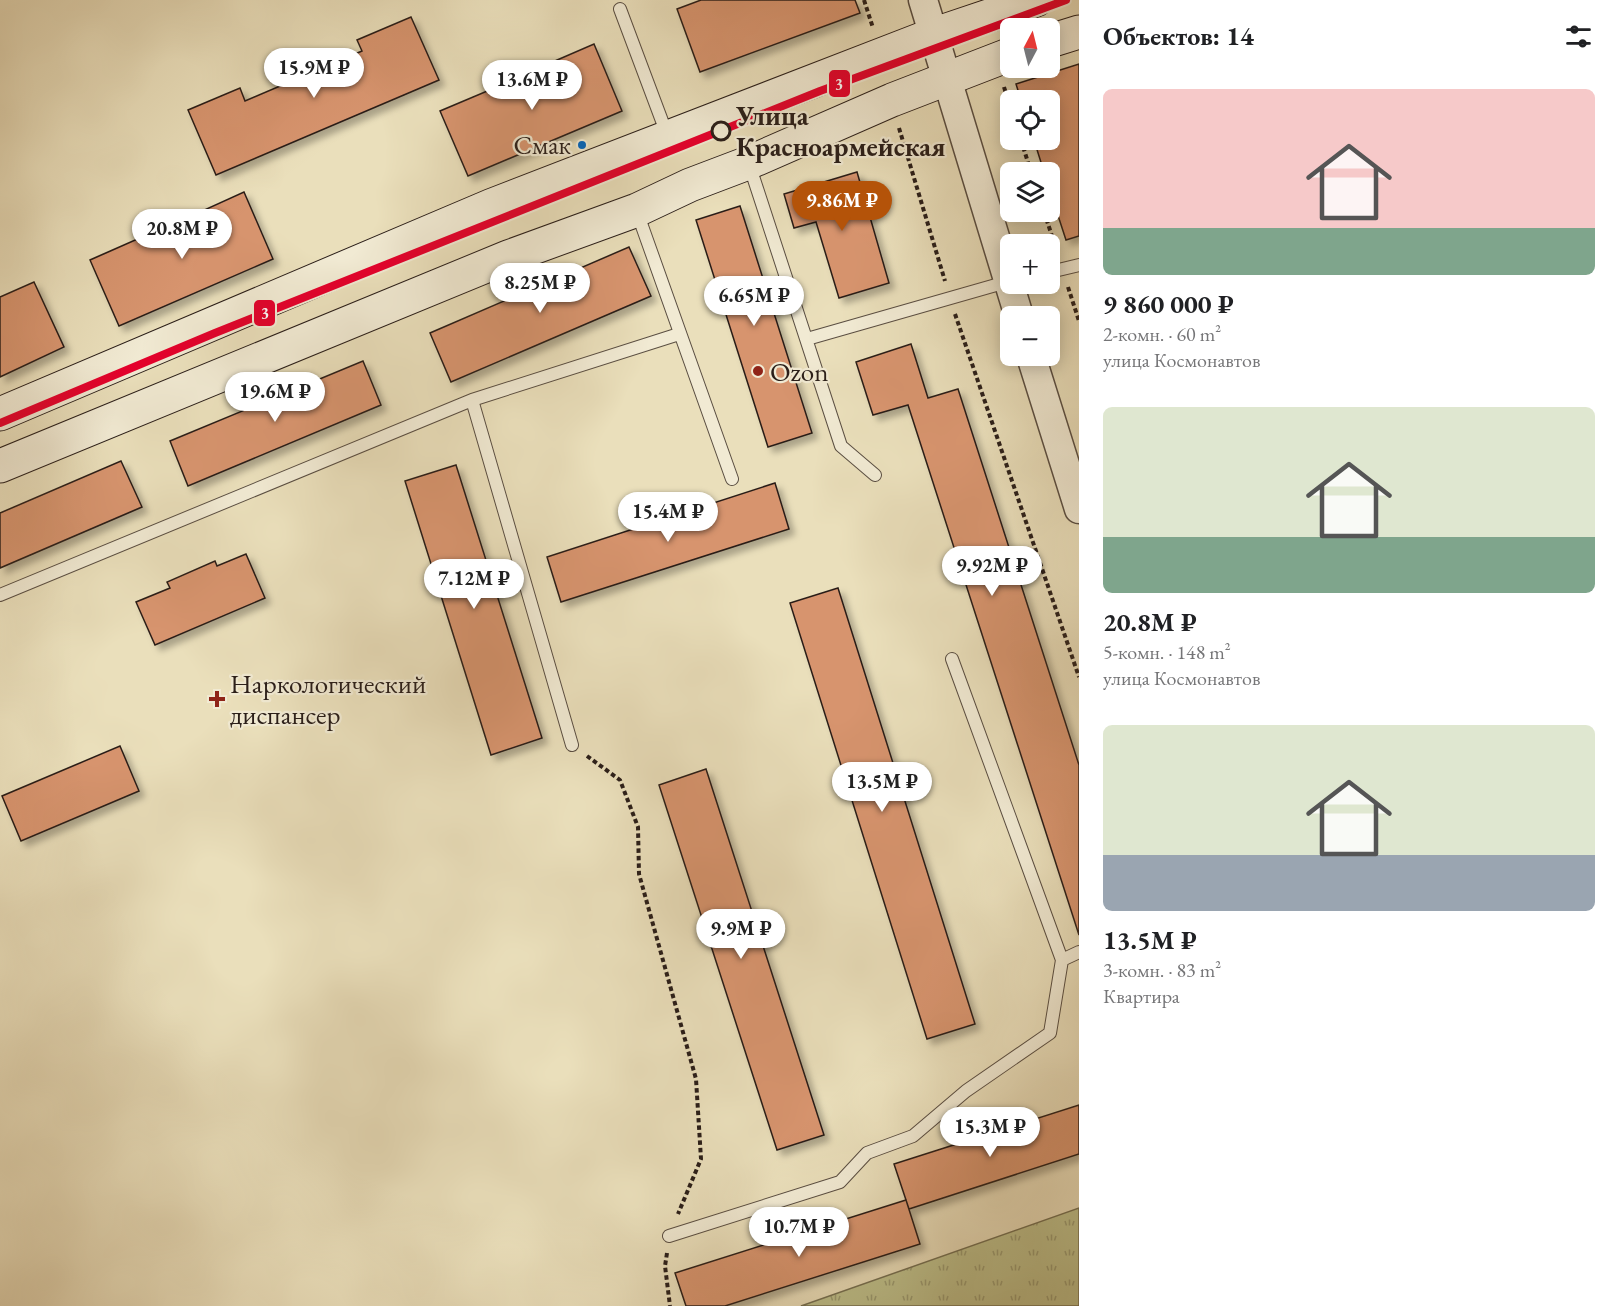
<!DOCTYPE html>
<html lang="ru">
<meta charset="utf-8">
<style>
:root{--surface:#fff;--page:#f6f6f6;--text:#202124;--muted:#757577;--accent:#b45309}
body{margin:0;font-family:"EB Garamond",serif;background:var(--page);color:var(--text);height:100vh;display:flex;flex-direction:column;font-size:22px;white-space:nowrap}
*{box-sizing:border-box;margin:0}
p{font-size:20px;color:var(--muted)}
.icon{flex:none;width:33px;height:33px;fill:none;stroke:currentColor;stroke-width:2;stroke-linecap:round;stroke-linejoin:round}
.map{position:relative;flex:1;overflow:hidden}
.side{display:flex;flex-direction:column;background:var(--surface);width:540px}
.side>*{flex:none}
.needle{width:39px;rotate:7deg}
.buttons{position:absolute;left:1000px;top:18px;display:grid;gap:12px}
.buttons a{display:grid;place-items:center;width:60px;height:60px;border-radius:9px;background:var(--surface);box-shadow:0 3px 15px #0003;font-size:30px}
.price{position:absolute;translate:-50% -51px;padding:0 14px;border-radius:21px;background:#fff;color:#222;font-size:20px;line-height:39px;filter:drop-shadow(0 2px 3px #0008)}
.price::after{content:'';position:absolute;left:50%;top:36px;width:18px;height:14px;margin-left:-9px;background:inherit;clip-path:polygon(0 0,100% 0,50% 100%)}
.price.active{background:var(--accent);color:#fff}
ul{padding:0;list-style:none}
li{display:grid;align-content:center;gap:12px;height:318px;padding:0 24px}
li span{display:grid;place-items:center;height:186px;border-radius:9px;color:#555}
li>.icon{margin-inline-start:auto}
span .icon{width:108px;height:108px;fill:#fffc;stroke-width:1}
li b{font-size:26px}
h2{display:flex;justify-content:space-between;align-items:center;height:72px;padding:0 24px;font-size:26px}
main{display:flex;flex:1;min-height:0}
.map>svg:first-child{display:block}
.park{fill:url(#park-tufts);stroke:#746f52;stroke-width:1.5}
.building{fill:#d7946e;stroke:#2a1e19;stroke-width:1.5;filter:url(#shadow)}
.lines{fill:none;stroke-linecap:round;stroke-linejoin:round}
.service-casing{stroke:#5a4e42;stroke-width:14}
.tertiary-casing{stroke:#5a4e42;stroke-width:31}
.secondary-casing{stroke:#2a1e19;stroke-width:35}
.path{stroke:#2a1e19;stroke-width:4;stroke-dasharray:4.5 3;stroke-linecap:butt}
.service{stroke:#f1ead3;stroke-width:12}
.tertiary{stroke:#f1ead3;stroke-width:28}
.secondary{stroke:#f1ead3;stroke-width:33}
.tram-1-casing{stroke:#f1ead3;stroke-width:12}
.tram-1{stroke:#e4002b;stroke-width:8}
.stop-dot{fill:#f1ead3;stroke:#2a1e19;stroke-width:3}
.bus-dot{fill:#0065bd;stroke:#f1ead3;stroke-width:2}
.poi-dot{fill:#8f2418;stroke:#f1ead3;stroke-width:2}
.labels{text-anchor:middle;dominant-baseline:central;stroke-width:4.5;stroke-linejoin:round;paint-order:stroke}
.bus-label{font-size:26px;fill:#2a1e19;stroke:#f1ead3;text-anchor:end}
.stop-label{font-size:27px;font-weight:bold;fill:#2a1e19;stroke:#f1ead3;text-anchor:start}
.poi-label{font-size:27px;fill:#2a1e19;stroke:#f1ead3;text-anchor:start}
.line-badge{stroke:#f1ead3;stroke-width:2}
.badge-label{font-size:16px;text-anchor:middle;font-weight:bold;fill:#fff}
</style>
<main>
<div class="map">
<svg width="1079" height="1306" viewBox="0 0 1079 1306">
<defs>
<pattern id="park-tufts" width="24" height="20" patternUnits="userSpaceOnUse" patternTransform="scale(1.5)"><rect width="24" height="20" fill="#bdc08c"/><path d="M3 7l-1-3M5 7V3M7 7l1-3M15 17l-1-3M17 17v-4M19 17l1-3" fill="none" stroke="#9a9b72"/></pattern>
<filter id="shadow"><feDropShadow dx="5.5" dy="5.5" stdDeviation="3" flood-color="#0004"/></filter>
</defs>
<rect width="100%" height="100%" fill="#eadfbb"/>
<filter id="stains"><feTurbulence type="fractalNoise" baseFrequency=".00333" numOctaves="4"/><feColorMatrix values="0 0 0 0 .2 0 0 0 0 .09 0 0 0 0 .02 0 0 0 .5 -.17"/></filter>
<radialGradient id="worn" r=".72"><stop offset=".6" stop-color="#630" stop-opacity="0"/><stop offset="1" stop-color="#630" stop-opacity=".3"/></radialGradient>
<path class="park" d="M1079,1208V1306H801Z"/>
<path class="building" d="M701,0H855L860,13L700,72L677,9Z
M411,17L439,80L216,175L188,110L240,88L245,101L362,51L357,40Z
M594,44L622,111L468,176L440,111L492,89L495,96L544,75L541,67Z
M1079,64V236L1066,240L1050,191V172H1044L1034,140H1050V100H1021L1016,84Z
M857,172L889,283L839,298L816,222L794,228L784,194Z
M244,192L273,259L119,326L90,260L142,237L145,245L195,224L191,216Z
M740,206L812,433L768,447L696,220Z
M629,247L651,296L451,382L430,333Z
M34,282L64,347L0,377V297Z
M911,344L928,398L958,389L1079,765V935L908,405L873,415L856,362Z
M363,361L381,405L188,486L170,441Z
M121,461L142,507L0,568V513Z
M456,465L542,738L491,755L405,481Z
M775,483L789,529L561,602L547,557Z
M246,554L265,598L155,645L136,602L170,588L167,582L215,561L217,566Z
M838,588L975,1024L927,1039L790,603Z
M120,746L139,791L21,841L2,796Z
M706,769L824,1135L777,1150L659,785Z
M1079,1105V1154L909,1209L894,1164Z
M906,1200L920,1244L725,1306H686L675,1273Z"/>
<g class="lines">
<defs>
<path id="service" d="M620,9L668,137
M749,164L841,446L875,475
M637,212L732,479
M1050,272L1079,265
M807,339L1010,281
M472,400L572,745
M0,595L472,400L679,334
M1062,960L1079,952
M669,1236L840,1182L867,1153L913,1136L966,1091L1050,1033L1062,960L952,659"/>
<path id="tertiary" d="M923,0L1019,316
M1031,356L1079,509"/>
<path id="secondary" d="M1050,41L1079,32
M0,414L490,206L935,34L1036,0
M0,466L508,257L637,210L690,185L748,163L892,100L1011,54"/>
</defs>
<use href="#service" class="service-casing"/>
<use href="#tertiary" class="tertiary-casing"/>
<use href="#secondary" class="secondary-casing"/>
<path class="path" d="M864,0L873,28
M1004,87L1011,109
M899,128L945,281
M1021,140L1031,172
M1044,212L1057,251
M1068,287L1079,321
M955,314L1079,677
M587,756L620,780L638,827L639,874L696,1079L701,1159L678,1214
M667,1253L665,1266L670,1306"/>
<use href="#service" class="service"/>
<use href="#tertiary" class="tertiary"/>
<use href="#secondary" class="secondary"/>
<defs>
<path id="tram-1" d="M0,423L215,333L820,91L1066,0"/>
</defs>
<use href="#tram-1" class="tram-1-casing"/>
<use href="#tram-1" class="tram-1"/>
</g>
<circle class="stop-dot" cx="721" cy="131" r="9"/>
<circle class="bus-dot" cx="582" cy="145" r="5"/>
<g class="poi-dot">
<circle cx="758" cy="371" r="6"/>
<path d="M214 690h6v6h6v6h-6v6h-6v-6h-6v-6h6z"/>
</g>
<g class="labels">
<g class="bus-label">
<text x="571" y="145">Смак</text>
</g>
<g class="stop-label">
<text x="736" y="115">Улица<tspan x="736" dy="31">Красноармейская</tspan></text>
</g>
<g class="poi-label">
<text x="770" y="371">Ozon</text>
<text x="230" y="683">Наркологический<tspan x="230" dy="31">диспансер</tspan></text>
</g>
</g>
<g class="line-badge">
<rect x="828" y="69" width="23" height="29" rx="6" fill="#e4002b"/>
<rect x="253" y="299" width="23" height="28" rx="6" fill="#e4002b"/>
</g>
<g class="badge-label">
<text x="839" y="90">3</text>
<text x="265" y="319">3</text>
</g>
<rect width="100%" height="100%" filter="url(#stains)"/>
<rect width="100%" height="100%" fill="url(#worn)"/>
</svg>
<div class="buttons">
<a><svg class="needle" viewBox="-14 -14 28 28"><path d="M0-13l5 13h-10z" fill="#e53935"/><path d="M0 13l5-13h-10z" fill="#757577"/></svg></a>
<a><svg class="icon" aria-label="locate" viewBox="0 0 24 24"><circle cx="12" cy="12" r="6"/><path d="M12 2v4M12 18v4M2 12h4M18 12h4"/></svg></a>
<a><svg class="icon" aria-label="layers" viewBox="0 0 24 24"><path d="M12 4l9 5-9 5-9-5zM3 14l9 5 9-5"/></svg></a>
<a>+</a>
<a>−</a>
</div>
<b class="price" style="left:314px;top:99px">15.9M ₽</b>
<b class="price" style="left:532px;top:111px">13.6M ₽</b>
<b class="price active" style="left:842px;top:232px">9.86M ₽</b>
<b class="price" style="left:182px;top:260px">20.8M ₽</b>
<b class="price" style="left:540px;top:314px">8.25M ₽</b>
<b class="price" style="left:754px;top:327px">6.65M ₽</b>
<b class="price" style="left:275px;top:423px">19.6M ₽</b>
<b class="price" style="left:668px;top:543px">15.4M ₽</b>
<b class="price" style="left:992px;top:597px">9.92M ₽</b>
<b class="price" style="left:474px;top:610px">7.12M ₽</b>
<b class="price" style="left:882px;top:813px">13.5M ₽</b>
<b class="price" style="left:741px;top:960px">9.9M ₽</b>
<b class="price" style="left:990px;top:1158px">15.3M ₽</b>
<b class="price" style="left:799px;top:1258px">10.7M ₽</b>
</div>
<section class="side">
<h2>Объектов: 14<svg class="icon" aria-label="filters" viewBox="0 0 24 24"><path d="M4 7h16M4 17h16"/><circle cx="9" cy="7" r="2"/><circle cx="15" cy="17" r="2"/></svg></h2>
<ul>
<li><span style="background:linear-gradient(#f6c9c9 75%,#7fa58c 0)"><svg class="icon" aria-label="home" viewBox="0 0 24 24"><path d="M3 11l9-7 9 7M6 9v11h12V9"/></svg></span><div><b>9 860 000 ₽</b><p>2-комн. · 60 m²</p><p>улица Космонавтов</p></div></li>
<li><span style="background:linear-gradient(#dfe7d0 70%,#7fa58c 0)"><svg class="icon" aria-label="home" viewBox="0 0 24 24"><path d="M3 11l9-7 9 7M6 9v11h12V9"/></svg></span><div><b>20.8M ₽</b><p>5-комн. · 148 m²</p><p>улица Космонавтов</p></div></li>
<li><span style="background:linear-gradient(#dfe7d0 70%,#9aa5b1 0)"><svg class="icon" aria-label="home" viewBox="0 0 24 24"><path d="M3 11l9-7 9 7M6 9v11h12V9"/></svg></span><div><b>13.5M ₽</b><p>3-комн. · 83 m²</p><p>Квартира</p></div></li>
</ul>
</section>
</main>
